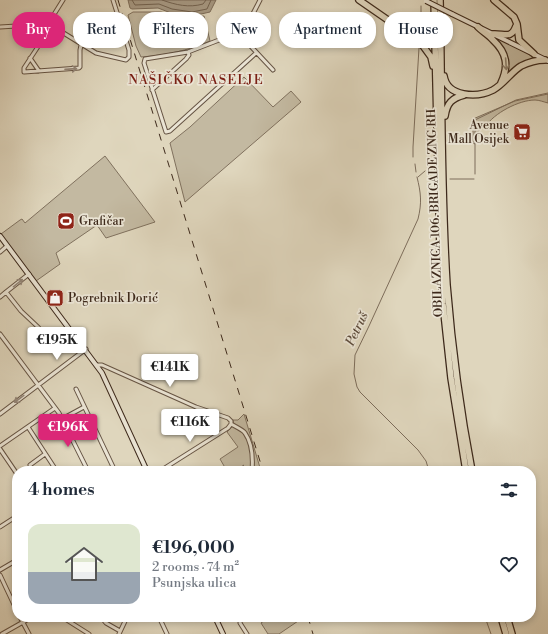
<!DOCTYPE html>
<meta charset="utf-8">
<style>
:root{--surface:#fff;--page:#f2f2f3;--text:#1f2937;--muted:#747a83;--accent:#db2777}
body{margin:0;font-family:"Libre Bodoni",serif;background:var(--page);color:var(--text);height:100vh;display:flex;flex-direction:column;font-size:15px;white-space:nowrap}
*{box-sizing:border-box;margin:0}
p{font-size:13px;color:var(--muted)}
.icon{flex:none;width:22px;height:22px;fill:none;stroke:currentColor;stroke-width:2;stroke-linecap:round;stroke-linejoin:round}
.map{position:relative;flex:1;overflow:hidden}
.drawer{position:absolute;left:12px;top:466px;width:524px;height:156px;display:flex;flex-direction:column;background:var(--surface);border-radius:16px;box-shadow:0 2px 6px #0003}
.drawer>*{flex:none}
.hud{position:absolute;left:12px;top:12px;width:524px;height:36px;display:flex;gap:8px}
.price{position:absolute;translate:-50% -34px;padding:0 9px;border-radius:4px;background:#fff;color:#222;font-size:13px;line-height:26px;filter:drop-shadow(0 1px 2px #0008)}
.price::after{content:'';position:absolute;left:50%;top:24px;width:12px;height:9px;margin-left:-6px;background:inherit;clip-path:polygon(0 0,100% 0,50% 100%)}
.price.on{background:var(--accent);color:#fff}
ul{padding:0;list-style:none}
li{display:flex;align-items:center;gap:12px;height:100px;padding:0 16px}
li span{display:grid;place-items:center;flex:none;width:112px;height:80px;border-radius:12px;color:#555}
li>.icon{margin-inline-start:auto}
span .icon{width:48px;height:48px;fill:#fffc;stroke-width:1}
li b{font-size:17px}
h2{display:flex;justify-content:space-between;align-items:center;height:48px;padding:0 16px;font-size:17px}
.tag{padding:0 14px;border-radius:16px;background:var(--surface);box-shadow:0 2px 6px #0003;font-size:14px;line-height:36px}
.tag.on{background:var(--accent);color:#fff}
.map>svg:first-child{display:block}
.green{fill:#c3b9a1;stroke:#80715e}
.water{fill:#a89b86;stroke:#7d6d5b}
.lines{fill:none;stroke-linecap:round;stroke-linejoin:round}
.shore{stroke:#726250;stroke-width:1}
.stream{stroke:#7d6d5b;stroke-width:1}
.street-casing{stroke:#665444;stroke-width:5}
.secondary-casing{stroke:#3d291b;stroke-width:6}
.highway-casing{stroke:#3d291b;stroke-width:8}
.street{stroke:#eae4d4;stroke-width:3}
.secondary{stroke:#eae4d4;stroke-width:4}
.highway{stroke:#dfd6bd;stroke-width:5.5}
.rail{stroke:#3d291b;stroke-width:1;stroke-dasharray:7 7;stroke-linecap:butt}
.secondary-bridge-casing{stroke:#3d291b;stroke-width:6;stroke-linecap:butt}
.secondary-bridge{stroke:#eae4d4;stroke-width:4}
.oneway{stroke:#8e806c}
.oneway2{stroke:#948678}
.labels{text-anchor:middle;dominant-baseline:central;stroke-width:3.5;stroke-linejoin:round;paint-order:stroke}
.poi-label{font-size:12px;fill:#3d291b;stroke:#eae4d4;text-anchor:start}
.street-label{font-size:12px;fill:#3d291b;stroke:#eae4d4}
.neighbourhood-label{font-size:13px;letter-spacing:1px;fill:#7a1f14;stroke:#eae4d4}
.water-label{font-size:13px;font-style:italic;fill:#5d4b3b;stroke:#eae4d4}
</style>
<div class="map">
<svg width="548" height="634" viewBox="0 0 548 634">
<rect width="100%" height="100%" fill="#dfd6bd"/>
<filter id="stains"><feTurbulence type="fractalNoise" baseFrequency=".005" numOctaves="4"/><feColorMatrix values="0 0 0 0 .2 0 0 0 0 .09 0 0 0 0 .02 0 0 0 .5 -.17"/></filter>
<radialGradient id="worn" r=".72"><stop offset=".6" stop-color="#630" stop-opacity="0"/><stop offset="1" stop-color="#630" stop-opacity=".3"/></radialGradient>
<path class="green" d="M133,12H161L186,18L204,16L210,41C187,51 166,55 141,57L136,46L128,15Z
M495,37L536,58L506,79L508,64L494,38Z
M244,77L273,107L291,91L301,102L185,202L170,143L190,127Z
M548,94V103C544,102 539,100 535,100C519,100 494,113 485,127L483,126L476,134L478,135L475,144L473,143V119L515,101Z
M105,156L155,222L106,238L97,225L56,253L60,264L36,281L1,234L20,220L22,219L25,223Z
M244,414L261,471H243L241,468L244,465L234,471H227L220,459L238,447L227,432L234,425L233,420H238Z
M269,617H304L279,634H268L261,623Z"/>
<path class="water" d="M128,0H216L210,12L192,16L171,13L158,8L132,9L130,8Z"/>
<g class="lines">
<path class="shore" d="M132,0L135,5L159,4L172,9L192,12L207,9L211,0
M162,0C176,5 189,8 203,4L206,0"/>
<path class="stream" d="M420,34L421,22V6
M413,157V147L419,48
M415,164L416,172
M431,170L433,171L436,177
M475,174V120L516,100L548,93
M417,177C421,193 422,203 418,219L369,326L355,355L354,374L357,387L360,392L418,450L426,461L429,471
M418,177L425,171
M450,179H474
M485,617L491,634"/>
<defs>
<path id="street" d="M43,24V39L24,68V72L79,68L80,67V50L81,45
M48,24L63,0
M0,27L49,24L96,53L126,60L129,57V50L113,0
M241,37L260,0
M256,53L170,131L166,132L144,63L145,59L188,52L232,35L243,38L273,70
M30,58L39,71
M152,90L186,59L189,55L188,52
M0,252L7,246
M29,274L6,292L21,311L38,327L51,344H54L72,331
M0,297L6,292
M0,334L59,413L88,471
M97,365H102L196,407L228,418L231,421V424
M76,389L115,471
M0,414L86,349
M62,419L84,407
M231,424C236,427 242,429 245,433C252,443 253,459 252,471
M28,427L54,467
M0,446L55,408
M0,449L17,474
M30,465L45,454
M160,471L228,428L231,424
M0,527L17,516
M0,570L17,560
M0,575L17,611
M20,617L29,634
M62,617L89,634
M101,617L106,623L120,631
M159,617L167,634
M241,617L240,623L247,634
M2,634L32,617
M119,634L127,617"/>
<path id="secondary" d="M452,14L548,61
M0,236L102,373L147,471
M215,617L223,634"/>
<path id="highway" d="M359,0L411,36L423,46L431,57L433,66
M434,0L440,252L443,304L451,378L466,471
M440,0C442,95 441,190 447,285C452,347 460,409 472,471
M494,0L514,17L517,24L519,40L534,54
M478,27C483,32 489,35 493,40C507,53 509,66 501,83
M493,34C504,33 511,40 516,26
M413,37C423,40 430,35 433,25
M444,76C447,97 477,98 493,90C504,84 511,72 521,66C529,62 537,60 545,60
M445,116C447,103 452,98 464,95
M501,617L506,634
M507,617L512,634"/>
</defs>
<use href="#street" class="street-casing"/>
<use href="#secondary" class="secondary-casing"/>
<use href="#highway" class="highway-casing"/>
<use href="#street" class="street"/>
<use href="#secondary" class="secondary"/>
<use href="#highway" class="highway"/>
<path class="rail" d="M118,0L263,471
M308,617L313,634"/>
<defs>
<path id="secondary-bridge" d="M426,1L452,14"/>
</defs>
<use href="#secondary-bridge" class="secondary-bridge-casing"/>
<use href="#secondary-bridge" class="secondary-bridge"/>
</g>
<defs><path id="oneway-shaft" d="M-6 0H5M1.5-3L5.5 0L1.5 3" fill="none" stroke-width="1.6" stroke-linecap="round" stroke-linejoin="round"/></defs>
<use class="oneway" href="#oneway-shaft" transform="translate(506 64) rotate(86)"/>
<g class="oneway2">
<use href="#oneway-shaft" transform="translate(71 69) rotate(-4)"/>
<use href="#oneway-shaft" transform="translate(18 283) rotate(-39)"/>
<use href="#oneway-shaft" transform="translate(19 399) rotate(143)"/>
</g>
<defs>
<symbol id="supermarket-square" viewBox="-11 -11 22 22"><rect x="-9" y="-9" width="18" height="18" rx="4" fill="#8f2418" stroke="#eae4d4"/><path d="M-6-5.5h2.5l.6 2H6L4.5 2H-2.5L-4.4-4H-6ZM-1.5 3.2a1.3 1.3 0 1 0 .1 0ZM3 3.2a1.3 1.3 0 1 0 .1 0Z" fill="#fff"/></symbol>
<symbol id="stadium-square" viewBox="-11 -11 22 22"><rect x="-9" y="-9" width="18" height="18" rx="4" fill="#8f2418" stroke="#eae4d4"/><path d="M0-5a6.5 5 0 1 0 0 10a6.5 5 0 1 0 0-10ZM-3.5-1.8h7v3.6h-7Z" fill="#fff"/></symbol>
<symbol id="shop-square" viewBox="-11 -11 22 22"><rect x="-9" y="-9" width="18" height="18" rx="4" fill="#8f2418" stroke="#eae4d4"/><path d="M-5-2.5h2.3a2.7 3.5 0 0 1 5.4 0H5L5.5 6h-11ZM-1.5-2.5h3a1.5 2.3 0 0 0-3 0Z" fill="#fff"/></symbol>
</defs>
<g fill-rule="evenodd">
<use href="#supermarket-square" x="512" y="122" width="20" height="20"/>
<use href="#stadium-square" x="56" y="211" width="20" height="20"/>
<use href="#shop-square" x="45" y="288" width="20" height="20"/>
</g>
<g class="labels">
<g class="poi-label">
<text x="509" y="125" text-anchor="end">Avenue<tspan x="509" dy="14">Mall Osijek</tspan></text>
<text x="79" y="221">Grafičar</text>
<text x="68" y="298">Pogrebnik Dorić</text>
</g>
<g class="street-label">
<text transform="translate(435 213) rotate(-92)">OBILAZNICA 106. BRIGADE ZNG RH</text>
</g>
<g class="neighbourhood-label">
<text x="196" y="80">NAŠIČKO NASELJE</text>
</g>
<g class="water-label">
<text transform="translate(357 329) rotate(-65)">Petruš</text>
</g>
</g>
<rect width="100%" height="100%" filter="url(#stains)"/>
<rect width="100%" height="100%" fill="url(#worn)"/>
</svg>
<b class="price" style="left:57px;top:361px">€195K</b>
<b class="price" style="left:170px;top:388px">€141K</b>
<b class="price" style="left:190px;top:443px">€116K</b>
<b class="price on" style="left:68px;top:448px">€196K</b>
<div class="hud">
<a class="tag on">Buy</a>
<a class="tag">Rent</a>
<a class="tag">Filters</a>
<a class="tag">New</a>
<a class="tag">Apartment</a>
<a class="tag">House</a>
</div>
<section class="drawer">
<h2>4 homes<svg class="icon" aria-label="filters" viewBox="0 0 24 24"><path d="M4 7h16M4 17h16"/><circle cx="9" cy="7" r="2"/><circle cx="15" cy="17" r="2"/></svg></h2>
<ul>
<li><span style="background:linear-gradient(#dfe7d0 60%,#9aa5b1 0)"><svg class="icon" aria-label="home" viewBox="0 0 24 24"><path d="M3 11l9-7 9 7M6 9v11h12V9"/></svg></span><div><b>€196,000</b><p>2 rooms · 74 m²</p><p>Psunjska ulica</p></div><svg class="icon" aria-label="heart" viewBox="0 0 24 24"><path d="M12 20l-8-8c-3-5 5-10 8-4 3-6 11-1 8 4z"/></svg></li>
</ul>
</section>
</div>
